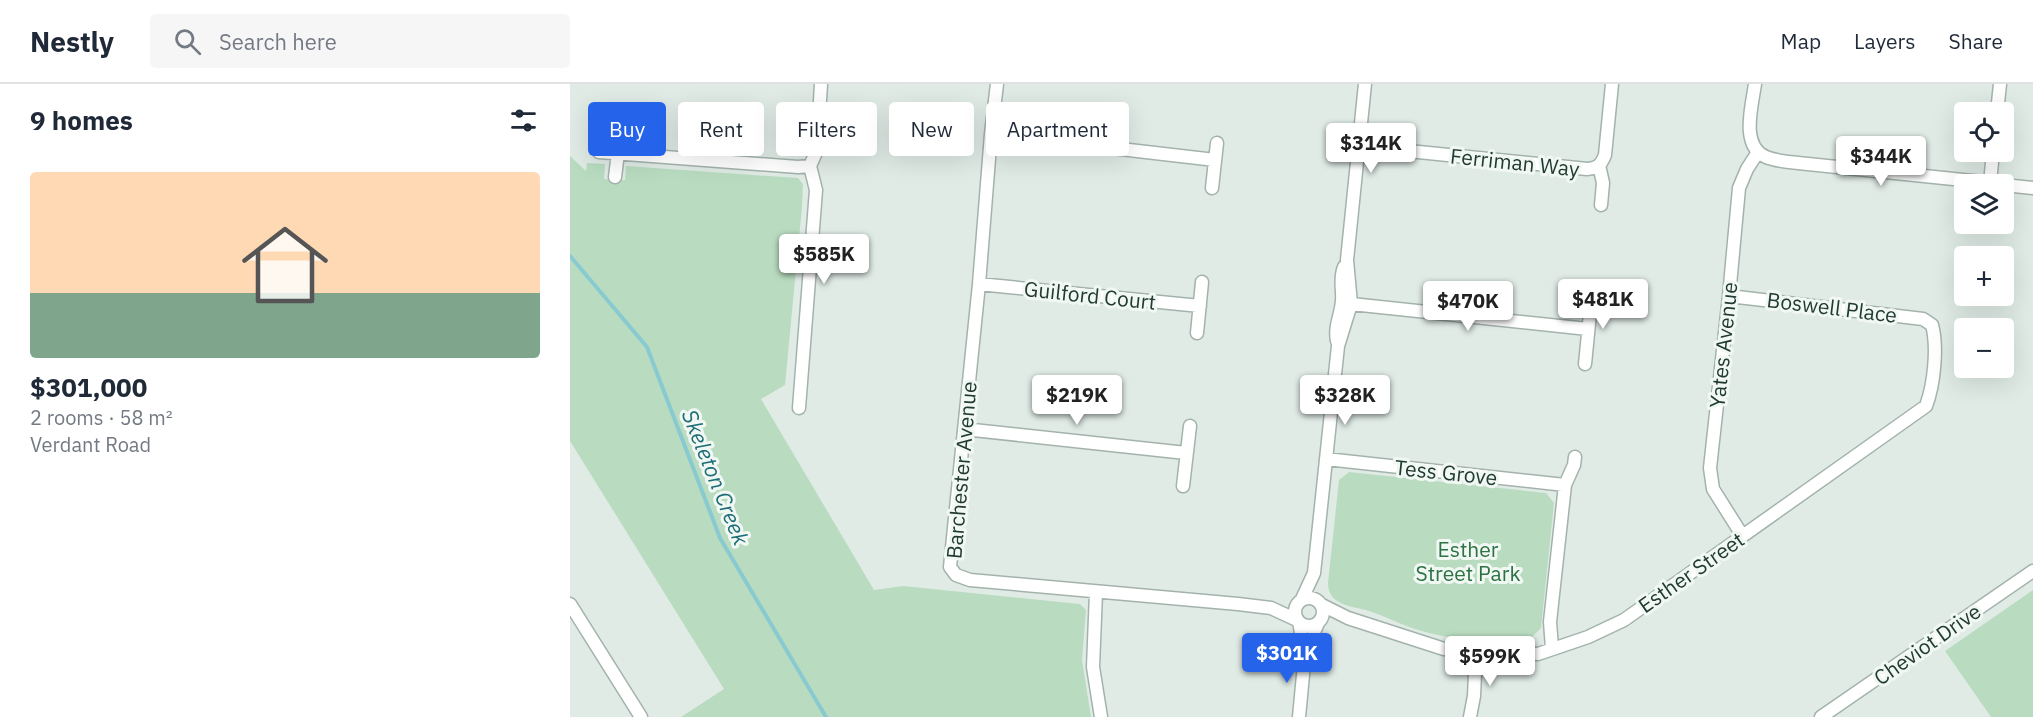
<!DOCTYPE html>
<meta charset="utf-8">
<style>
:root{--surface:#fff;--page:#f6f6f7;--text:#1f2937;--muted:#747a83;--line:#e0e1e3;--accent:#2563eb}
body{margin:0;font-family:"IBM Plex Sans",sans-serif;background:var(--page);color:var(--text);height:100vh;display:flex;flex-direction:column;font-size:22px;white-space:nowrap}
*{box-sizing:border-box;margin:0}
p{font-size:20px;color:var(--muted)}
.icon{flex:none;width:33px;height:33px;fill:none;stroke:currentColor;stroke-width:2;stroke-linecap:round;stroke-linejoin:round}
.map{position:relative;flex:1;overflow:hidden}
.details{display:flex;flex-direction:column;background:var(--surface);width:570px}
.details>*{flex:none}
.banner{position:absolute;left:18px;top:18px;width:570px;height:54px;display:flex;gap:12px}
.tools{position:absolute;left:1384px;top:18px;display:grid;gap:12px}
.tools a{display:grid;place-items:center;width:60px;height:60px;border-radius:6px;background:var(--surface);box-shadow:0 6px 24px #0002;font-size:30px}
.price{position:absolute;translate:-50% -51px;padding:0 14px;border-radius:6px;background:#fff;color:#222;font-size:20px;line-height:39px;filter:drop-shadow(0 2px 3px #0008)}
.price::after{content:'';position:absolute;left:50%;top:36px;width:18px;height:14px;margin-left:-9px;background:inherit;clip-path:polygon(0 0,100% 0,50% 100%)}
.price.active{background:var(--accent);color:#fff}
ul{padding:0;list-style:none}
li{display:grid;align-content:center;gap:12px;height:318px;padding:0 30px}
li+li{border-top:2px solid var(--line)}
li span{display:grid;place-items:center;height:186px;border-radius:6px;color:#555}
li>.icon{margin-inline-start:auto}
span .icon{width:108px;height:108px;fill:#fffc;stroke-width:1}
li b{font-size:26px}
h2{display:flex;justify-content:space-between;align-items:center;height:72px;padding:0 30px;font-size:26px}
.chip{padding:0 21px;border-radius:6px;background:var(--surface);box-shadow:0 6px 24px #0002;font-size:21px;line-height:54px}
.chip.active{background:var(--accent);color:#fff}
header{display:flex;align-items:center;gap:36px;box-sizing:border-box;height:84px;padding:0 30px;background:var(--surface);border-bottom:2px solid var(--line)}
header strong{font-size:28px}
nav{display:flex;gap:33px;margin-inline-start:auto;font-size:21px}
.search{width:420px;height:54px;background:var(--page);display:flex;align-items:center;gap:15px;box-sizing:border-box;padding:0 21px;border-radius:6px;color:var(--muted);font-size:22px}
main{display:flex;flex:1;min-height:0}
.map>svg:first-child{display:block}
.green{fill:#b9dcc0}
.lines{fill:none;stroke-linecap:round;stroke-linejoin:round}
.stream{stroke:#88cad0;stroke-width:4}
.minor-casing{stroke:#a3b3ac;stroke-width:15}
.minor{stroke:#fff;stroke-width:12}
.labels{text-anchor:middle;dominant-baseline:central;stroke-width:6;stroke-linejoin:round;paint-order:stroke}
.street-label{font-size:21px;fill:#213b32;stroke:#f1f8f4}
.park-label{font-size:21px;fill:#2c7242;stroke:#f1f8f4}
.water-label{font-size:22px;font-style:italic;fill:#1c6d76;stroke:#f1f8f4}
</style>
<header>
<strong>Nestly</strong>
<div class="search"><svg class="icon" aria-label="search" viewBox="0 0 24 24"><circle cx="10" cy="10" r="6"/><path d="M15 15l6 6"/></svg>Search here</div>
<nav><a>Map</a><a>Layers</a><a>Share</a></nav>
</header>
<main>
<section class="details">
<h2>9 homes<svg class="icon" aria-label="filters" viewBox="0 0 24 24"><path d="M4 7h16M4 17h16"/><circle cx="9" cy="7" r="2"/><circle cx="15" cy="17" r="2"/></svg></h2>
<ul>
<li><span style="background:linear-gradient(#ffd9b3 65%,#7fa58c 0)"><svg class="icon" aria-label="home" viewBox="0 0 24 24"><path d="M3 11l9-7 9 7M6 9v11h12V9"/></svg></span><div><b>$301,000</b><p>2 rooms · 58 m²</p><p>Verdant Road</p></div></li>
</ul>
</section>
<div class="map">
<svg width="1463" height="633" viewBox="0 0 1463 633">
<rect width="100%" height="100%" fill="#e0ebe6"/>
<path class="green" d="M0,72L16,87L17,79L35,80L34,95L55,96L56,82L228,94L233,100L232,123L215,301L191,315L304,506L333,502L510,520L516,526L512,576L521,633H111L154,605L0,357Z
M779,388L976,409L984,419L971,544L961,554C923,558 879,557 842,544C828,539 814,532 799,527C783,522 758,522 758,499L769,396Z
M1463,506V633H1421L1375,567Z"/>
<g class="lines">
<path class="stream" d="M0,172L77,263L150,454L256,633"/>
<defs>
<path id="minor" d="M427,0L421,50L409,200L380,483L386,491L400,496L668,520L701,524L727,536
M1185,0C1182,22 1170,62 1196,73C1206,77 1218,78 1228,79L1432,100
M1427,28L1430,0
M421,50L645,76
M789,62L1017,85C1028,84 1031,81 1035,71L1042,0
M29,68L228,83L240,82L247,66L251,0
M1029,81L1033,99L1031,121
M45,93L48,69
M1420,99L1423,68
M1434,101L1463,104
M642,104L647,59
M409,200L630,222
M772,219L1018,245
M627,249L632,198
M767,257C764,242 771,231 772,217C773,205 769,195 774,183
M1015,280L1022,210
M229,324L246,106L240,82
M394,345L616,369
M756,375L995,401
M613,402L620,342
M1172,451L1143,405L1140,384L1159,212L1169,104L1177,85L1188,68
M526,508L523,583L531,633
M725 528a14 14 0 1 1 28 0a14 14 0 1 1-28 0Z
M732,515L744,489L768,262L781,220L777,176L795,0
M0,520L71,633
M752,521L778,534L874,565L906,568L968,570L1018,553L1054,536L1356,322C1364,301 1368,263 1362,241L1353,235L1159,212
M729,538L735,570L729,633
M982,564L980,538L995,401L1004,381L1005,373
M735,570L748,539
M900,633L904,612L906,568
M1251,633L1463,487"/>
</defs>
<use href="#minor" class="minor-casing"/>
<use href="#minor" class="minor"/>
</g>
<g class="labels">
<g class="street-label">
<text transform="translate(945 78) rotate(6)">Ferriman Way</text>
<text transform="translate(520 211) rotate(6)">Guilford Court</text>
<text transform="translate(1262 223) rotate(7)">Boswell Place</text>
<text transform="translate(1153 261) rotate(-84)">Yates Avenue</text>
<text transform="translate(391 386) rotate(-85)">Barchester Avenue</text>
<text transform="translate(876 388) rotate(6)">Tess Grove</text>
<text transform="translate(1121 488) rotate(-35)">Esther Street</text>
<text transform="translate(1357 560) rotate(-35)">Cheviot Drive</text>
</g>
<g class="park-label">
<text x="898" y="465">Esther<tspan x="898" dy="24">Street Park</tspan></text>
</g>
<g class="water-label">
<text transform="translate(146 393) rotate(68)">Skeleton Creek</text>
</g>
</g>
</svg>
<div class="tools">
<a><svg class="icon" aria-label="locate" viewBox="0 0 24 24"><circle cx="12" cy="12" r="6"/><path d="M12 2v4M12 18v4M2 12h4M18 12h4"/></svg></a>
<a><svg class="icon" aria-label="layers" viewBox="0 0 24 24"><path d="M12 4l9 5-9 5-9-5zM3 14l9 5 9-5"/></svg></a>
<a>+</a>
<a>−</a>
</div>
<b class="price" style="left:801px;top:90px">$314K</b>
<b class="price" style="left:1311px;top:103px">$344K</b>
<b class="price" style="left:254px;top:201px">$585K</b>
<b class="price" style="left:1033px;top:246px">$481K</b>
<b class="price" style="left:898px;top:248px">$470K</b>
<b class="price" style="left:507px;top:342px">$219K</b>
<b class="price" style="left:775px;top:342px">$328K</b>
<b class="price active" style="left:717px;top:600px">$301K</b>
<b class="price" style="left:920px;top:603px">$599K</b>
<div class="banner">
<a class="chip active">Buy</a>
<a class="chip">Rent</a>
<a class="chip">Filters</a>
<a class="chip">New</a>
<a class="chip">Apartment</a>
</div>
</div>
</main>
